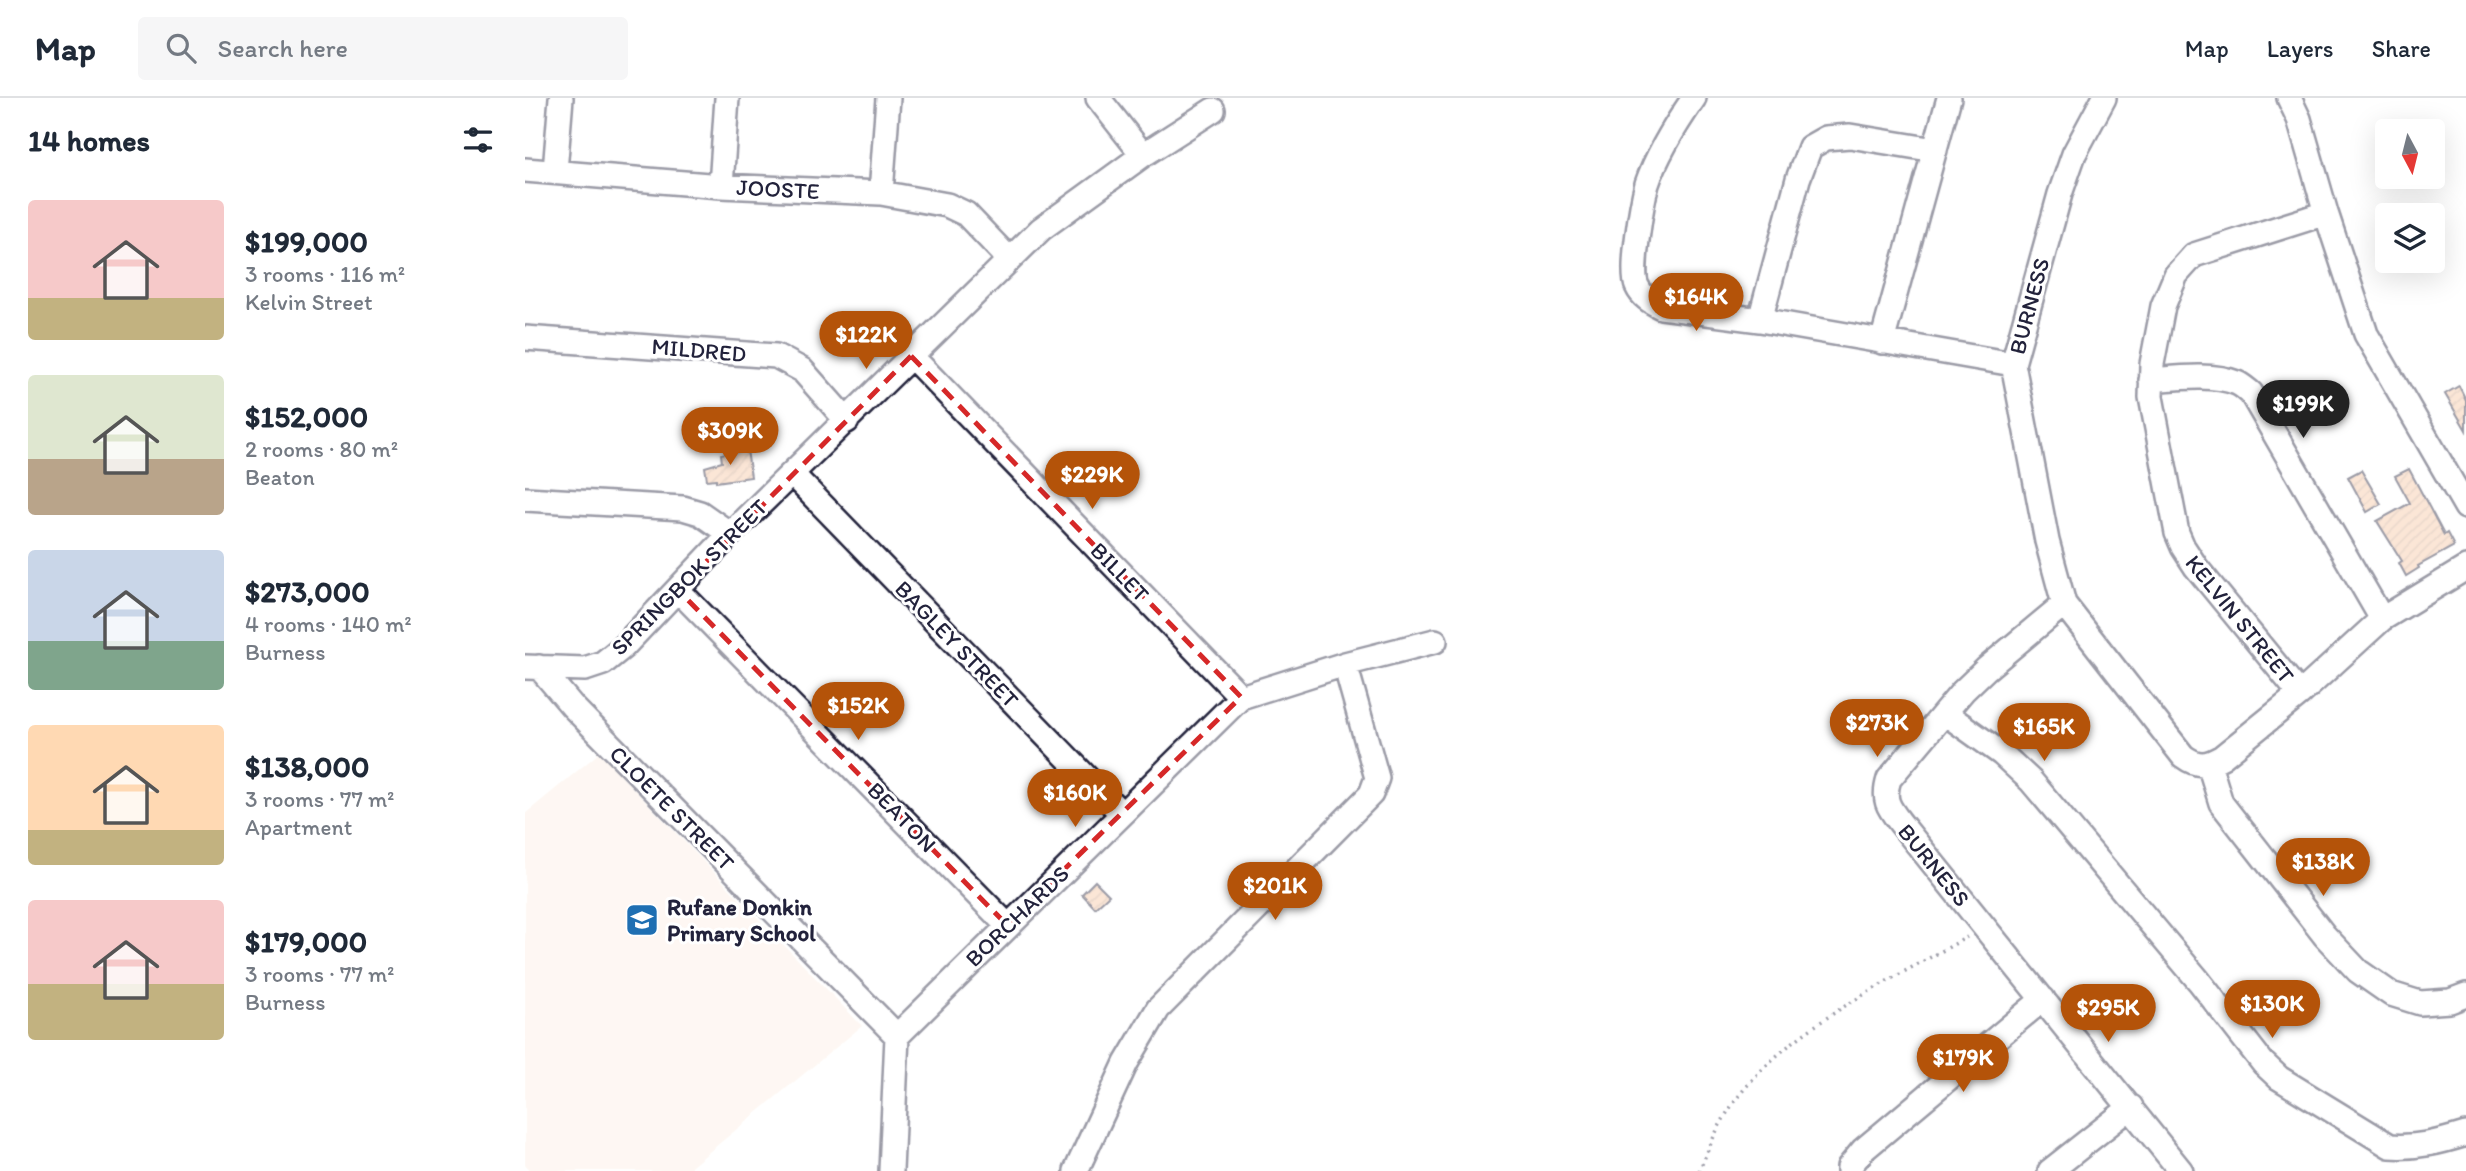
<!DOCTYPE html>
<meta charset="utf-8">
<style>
:root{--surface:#fff;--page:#f6f6f7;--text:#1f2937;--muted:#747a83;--line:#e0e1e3;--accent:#b45309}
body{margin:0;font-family:Itim,sans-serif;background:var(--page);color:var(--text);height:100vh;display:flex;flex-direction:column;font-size:26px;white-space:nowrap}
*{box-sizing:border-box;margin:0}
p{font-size:23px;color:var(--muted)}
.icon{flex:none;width:38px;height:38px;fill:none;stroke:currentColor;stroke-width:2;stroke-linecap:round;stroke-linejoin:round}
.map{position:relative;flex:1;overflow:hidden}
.side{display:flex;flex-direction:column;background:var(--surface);width:525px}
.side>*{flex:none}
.needle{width:46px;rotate:173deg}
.fabs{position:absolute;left:1850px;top:21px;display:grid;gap:14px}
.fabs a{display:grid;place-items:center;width:70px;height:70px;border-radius:7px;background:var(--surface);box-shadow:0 7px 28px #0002;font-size:35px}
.price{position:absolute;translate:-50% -60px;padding:0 16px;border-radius:24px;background:var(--accent);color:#fff;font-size:23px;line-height:46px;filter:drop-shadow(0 2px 4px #0008)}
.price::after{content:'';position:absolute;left:50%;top:42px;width:21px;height:16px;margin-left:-10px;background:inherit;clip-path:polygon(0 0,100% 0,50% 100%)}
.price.selected{background:#222;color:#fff}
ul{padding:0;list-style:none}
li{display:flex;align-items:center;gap:21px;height:175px;padding:0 28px}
li span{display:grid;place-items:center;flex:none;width:196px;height:140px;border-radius:7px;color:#555}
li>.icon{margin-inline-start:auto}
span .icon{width:84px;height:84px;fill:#fffc;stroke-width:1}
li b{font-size:30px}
h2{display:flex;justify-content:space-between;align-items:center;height:84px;padding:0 28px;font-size:30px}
header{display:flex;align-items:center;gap:42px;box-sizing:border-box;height:98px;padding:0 35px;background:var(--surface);border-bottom:2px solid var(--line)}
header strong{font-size:33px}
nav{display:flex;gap:38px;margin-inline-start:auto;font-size:24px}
.search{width:490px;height:63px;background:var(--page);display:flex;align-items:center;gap:18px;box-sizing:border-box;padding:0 24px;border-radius:7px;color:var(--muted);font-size:26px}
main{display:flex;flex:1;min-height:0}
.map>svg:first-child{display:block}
.built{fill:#fceee4}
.building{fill:url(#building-hatch);stroke:#22223b;stroke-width:2}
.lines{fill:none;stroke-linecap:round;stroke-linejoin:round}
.minor-casing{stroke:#22223b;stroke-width:28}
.path{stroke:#22223b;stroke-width:3.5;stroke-dasharray:2 5;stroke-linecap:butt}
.minor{stroke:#fff;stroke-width:23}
.marked{fill:none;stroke:#d62828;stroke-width:5;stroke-dasharray:14 9;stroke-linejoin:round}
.labels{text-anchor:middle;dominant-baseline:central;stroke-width:6;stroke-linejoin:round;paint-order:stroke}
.street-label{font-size:23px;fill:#22223b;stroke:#fff}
.poi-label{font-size:23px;font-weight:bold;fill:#22223b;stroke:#fff;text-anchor:start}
</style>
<header>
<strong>Map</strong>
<div class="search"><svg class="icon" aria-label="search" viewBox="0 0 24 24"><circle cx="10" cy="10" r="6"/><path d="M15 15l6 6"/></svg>Search here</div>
<nav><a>Map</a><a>Layers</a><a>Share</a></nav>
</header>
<main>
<section class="side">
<h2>14 homes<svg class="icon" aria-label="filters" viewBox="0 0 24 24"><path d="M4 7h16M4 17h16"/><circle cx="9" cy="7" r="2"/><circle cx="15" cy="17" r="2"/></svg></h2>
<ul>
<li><span style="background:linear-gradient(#f6c9c9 70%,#c2b280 0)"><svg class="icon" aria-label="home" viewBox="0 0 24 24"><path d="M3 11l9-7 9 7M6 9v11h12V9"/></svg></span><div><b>$199,000</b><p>3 rooms · 116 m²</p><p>Kelvin Street</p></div></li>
<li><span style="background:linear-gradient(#dfe7d0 60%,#b9a48a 0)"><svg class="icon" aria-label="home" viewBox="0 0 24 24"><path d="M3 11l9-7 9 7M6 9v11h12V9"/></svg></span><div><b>$152,000</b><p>2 rooms · 80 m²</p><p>Beaton</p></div></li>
<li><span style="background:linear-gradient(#c9d6e8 65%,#7fa58c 0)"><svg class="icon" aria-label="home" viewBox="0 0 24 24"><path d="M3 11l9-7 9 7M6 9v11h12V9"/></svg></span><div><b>$273,000</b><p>4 rooms · 140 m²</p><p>Burness</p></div></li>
<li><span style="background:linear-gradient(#ffd9b3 75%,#c2b280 0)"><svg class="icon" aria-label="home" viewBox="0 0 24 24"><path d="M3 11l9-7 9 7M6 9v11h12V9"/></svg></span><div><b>$138,000</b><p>3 rooms · 77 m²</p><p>Apartment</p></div></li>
<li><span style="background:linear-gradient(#f6c9c9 60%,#c2b280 0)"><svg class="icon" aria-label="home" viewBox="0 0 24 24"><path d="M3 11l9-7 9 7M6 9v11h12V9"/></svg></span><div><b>$179,000</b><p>3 rooms · 77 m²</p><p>Burness</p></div></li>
</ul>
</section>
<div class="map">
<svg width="1941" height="1073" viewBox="0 0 1941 1073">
<defs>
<pattern id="building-hatch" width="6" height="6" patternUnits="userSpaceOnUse" patternTransform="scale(1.75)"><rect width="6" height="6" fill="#f6c7a5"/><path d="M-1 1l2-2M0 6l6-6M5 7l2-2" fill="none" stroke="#d3ab8f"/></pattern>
</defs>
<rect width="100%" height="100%" fill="#fff"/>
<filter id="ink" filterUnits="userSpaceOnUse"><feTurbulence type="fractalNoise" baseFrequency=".0143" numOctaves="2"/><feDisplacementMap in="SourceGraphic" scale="14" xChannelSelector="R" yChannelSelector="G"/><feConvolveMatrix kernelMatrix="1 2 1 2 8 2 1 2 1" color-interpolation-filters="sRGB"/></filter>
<g filter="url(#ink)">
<path class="built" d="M74,655L337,928L161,1073H5L0,1067V716Z"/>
<path class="building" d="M1934,288L1941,302V332L1920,296Z
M222,352L226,379L191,384V381L182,382L180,369L197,364L196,356Z
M1884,371L1919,437L1922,435L1929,448L1893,468L1894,470L1881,478L1874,465L1877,463L1852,423L1885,405L1870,378Z
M1836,372L1856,406L1842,414L1823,379Z
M570,783L584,797L570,810L557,796Z"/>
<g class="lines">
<defs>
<path id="minor" d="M573,0L618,57
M1169,0C1151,26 1132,56 1122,86C1117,104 1105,173 1112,188C1117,199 1126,204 1136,209L1235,222L1488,266
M1579,0L1549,56L1535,96L1488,266L1522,443L1539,506L1658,658C1673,669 1681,668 1697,659L1775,596L1857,521L1941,470
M1764,0L1774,21L1801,115L1841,236L1941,409
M0,72L196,88L356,95L422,107L441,116L484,161
M30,73L36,0
M196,88L202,0
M356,95L363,0
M1235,222L1273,81L1285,49L1301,40L1325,38L1410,52
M0,240L251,258L277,272L322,323
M1357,244L1424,0
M386,258L716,599
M1626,282C1651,280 1688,275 1712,285C1717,287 1722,292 1726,295L1857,521
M267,376L597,716
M0,401L158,410L175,415L205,436
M153,492L482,827
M1539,506L1461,571L1438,593L1364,681C1357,703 1364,710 1377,727L1656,1073
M0,569L60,571L78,565L98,549L205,436L516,131L618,57L688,12
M14,569L48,609L372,938
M1775,596L1671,469L1658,449L1652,435L1626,299L1627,266L1638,208L1651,177L1669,157L1801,115
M1421,616L1477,656L1506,683L1674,883L1738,965L1754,980L1865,1048C1892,1050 1915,1044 1941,1036
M1684,666L1696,705L1800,838L1833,873L1866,896L1895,905L1925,903L1941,897
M366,1073L372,938L716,599L820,566L910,543
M551,1073L601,965L633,911L846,696L852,680L820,566
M1324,1073V1069L1338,1052L1518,901
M1525,1073L1606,1009"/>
</defs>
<use href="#minor" class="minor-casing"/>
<path class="path" d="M1174,1073C1182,1055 1189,1036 1199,1020C1247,937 1361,885 1442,839"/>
<use href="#minor" class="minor"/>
</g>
</g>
<path d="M0 0H1941V1073H0ZM386,258L716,599L482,827L153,492Z" fill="#fff" fill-opacity=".55" fill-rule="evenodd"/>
<path class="marked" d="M386,258L716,599L482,827L153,492Z"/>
<defs>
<symbol id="school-square" viewBox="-11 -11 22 22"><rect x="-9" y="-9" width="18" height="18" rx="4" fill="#1f6fb2" stroke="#fff"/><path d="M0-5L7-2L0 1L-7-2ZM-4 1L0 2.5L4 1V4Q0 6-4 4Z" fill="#fff"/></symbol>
</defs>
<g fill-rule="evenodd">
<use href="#school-square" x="98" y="803" width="38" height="38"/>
</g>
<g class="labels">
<g class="street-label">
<text transform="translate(253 91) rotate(3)">JOOSTE</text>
<text transform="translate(1504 208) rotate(-75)">BURNESS</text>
<text transform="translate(174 252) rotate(5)">MILDRED</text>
<text transform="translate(595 474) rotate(46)">BILLET</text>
<text transform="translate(164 479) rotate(-45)">SPRINGBOK STREET</text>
<text transform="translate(1715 521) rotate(51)">KELVIN STREET</text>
<text transform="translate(432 546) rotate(46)">BAGLEY STREET</text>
<text transform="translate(147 710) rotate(45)">CLOETE STREET</text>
<text transform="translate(377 719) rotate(46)">BEATON</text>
<text transform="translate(1409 767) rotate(51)">BURNESS</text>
<text transform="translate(492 818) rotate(-44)">BORCHARDS</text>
</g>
<g class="poi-label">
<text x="142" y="809">Rufane Donkin<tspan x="142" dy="26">Primary School</tspan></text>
</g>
</g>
</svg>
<div class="fabs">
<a><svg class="needle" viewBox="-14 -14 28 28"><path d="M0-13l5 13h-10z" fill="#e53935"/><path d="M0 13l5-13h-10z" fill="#747a83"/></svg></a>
<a><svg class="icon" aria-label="layers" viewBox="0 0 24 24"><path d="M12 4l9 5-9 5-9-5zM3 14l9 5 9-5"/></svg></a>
</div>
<b class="price" style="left:1171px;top:235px">$164K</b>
<b class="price" style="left:341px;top:273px">$122K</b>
<b class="price selected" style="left:1778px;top:342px">$199K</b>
<b class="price" style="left:205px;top:369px">$309K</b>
<b class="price" style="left:567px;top:413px">$229K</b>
<b class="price" style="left:333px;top:644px">$152K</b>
<b class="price" style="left:1352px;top:661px">$273K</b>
<b class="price" style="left:1519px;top:665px">$165K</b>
<b class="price" style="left:550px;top:731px">$160K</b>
<b class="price" style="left:1798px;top:800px">$138K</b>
<b class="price" style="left:750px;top:824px">$201K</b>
<b class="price" style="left:1747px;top:942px">$130K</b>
<b class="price" style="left:1583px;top:946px">$295K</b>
<b class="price" style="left:1438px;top:996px">$179K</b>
</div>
</main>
